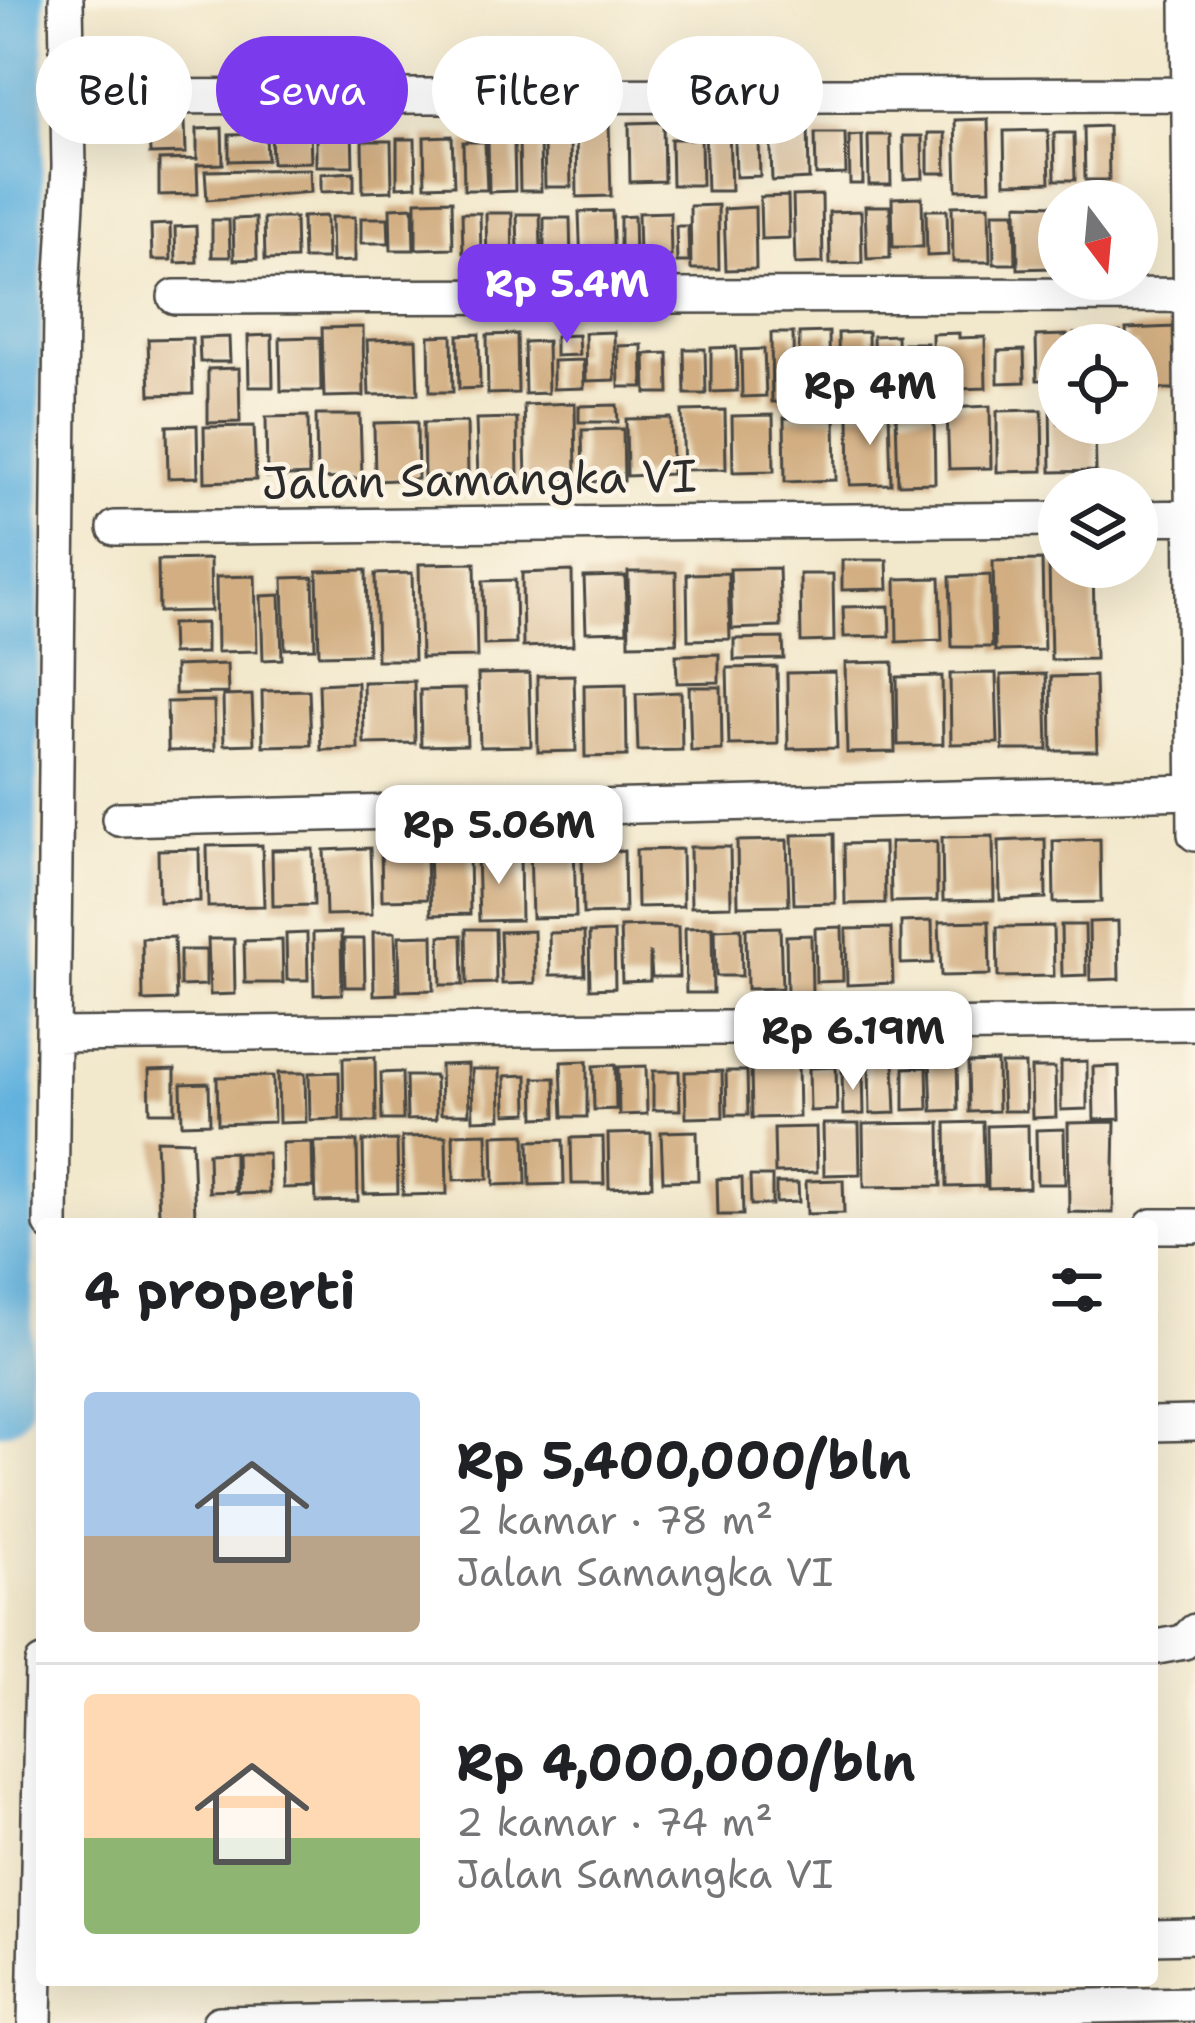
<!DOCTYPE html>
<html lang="id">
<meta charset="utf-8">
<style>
:root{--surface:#fff;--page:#f2f2f2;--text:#202124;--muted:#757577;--line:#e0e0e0;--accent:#7c3aed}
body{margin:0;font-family:"Shantell Sans",sans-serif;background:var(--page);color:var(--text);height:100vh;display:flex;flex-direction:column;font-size:45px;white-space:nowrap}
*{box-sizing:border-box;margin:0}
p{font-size:39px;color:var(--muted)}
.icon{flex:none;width:66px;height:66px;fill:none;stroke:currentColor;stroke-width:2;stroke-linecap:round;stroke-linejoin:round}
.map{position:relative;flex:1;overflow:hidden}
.drawer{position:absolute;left:36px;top:1218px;width:1122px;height:768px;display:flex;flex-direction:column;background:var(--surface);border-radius:12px;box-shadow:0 12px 48px #0002}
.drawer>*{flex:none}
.guide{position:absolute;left:36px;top:36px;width:1125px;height:108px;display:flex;gap:24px}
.needle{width:78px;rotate:164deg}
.fabs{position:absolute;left:1038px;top:180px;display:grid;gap:24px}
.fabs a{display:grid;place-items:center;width:120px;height:120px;border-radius:50%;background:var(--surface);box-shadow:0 12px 48px #0002;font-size:60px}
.price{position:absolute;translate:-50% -102px;padding:0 27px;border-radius:24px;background:#fff;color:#222;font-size:39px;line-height:78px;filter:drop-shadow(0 3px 6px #0008)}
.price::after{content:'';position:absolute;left:50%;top:72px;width:36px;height:27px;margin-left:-18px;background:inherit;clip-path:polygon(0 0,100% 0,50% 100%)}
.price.active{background:var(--accent);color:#fff}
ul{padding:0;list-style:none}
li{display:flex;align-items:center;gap:36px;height:300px;padding:0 48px}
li+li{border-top:3px solid var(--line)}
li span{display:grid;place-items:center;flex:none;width:336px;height:240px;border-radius:12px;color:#555}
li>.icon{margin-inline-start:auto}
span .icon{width:144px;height:144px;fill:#fffc;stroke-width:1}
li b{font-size:51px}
h2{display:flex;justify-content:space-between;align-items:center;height:144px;padding:0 48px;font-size:51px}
.pill{padding:0 42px;border-radius:54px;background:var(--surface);box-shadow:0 12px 48px #0002;font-size:42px;line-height:108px}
.pill.active{background:var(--accent);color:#fff}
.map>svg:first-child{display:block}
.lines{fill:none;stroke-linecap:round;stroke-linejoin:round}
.river{stroke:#64b2de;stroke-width:63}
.building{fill:#d2ae82}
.minor-casing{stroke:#494743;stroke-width:38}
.minor{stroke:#fff;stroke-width:33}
.labels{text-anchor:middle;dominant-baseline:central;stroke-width:9;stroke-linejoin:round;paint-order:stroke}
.street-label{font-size:45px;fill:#2b2b2b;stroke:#fcf5e5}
</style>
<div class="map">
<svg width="1195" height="2023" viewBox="0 0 1195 2023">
<rect width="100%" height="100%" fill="#fcf5e5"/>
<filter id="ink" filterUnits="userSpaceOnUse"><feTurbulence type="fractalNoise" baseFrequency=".00833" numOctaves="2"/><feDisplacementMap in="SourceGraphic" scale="24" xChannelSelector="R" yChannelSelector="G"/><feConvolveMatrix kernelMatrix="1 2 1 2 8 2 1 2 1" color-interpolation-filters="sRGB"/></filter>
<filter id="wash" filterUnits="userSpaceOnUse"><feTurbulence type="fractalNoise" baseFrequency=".004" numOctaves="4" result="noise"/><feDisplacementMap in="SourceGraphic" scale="48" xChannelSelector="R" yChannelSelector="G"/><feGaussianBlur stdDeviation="2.7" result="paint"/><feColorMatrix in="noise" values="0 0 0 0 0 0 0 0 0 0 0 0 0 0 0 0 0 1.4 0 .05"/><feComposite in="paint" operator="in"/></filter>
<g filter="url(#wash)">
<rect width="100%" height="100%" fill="#f2e8cc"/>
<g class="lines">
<path class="river" d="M0,1402L13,0"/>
</g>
<g id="blocks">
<path class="building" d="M988,119L990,189L957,190L955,120Z
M185,122L186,153L150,154L149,123Z
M663,122L664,181L630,182L629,123Z
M808,122L809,179L772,181L770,123Z
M609,123L611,196L577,197L576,124Z
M1108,126L1109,180H1085L1084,127Z
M222,128L223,164L197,165L198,194L159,195V160L197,159V129Z
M310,128L311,162L272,163L271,129Z
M729,129L731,191H707L705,130Z
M352,130L353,166H316V131Z
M1048,130L1050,182L1005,183L1004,131Z
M815,133H845L846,174L816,175Z
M928,133H945L946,173H928Z
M1054,133H1074L1075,180H1055Z
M266,134L267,160L229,161V135Z
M862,135L863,184H850L849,136Z
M868,135H890L891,185H869Z
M452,136L454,185L425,186L424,137Z
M903,136H922L923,178L904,179Z
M519,138H540L541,191H520Z
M397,139H415L416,186L397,187Z
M671,139H701L702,185H672Z
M759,139L760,176L736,177L735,140Z
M488,140H514L515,191L489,192Z
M570,140L571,187H545L544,141Z
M362,141H391L392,191L363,192Z
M463,142H485L487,190H464Z
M310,169L311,192L207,200L205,171Z
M354,172V191L321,192V174Z
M822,195L823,263L795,264L793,196Z
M788,196L789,238L761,239L760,197Z
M922,197L923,247H893L892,198Z
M452,200L453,248L416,249V201Z
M1017,204L1059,205V261H1052V268L1018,269Z
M718,205L719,269H691L690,206Z
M989,205L990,262H953L952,206Z
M865,206H890V258L867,259Z
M413,207L414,250H391L390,208Z
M755,207L756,269L726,270L724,209Z
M926,210H947L948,255L927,256Z
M612,211L614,265L581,266L579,212Z
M861,211L862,263L830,264L829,212Z
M670,212L671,256H639L638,213Z
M993,212H1015L1016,264H994Z
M462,213H480L481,253H463Z
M486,213H512L513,263H487Z
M517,214H540L541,251L518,252Z
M326,216L327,259H303L302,217Z
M634,216L635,257H620V217Z
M331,217H355V261L332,262Z
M256,218L257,259L234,260L233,219Z
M264,218H295L296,259L265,260Z
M361,218H388L389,243H361Z
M544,218H570L571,263H544Z
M212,220H229L230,257H212Z
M170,224L171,260H152L151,225Z
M196,226L197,262L176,263L175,227Z
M676,226H688L689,262H677Z
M363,327L364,396L324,397L322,328Z
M1175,327L1176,389H1137V345H1127L1126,329Z
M614,332L615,380L586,381L585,333Z
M829,332L830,398L799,399V333Z
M868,332L869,388L839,389L838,333Z
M1120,332V345H1075L1074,334Z
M771,333H793L794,402H772Z
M959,333V338L985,337L986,388L933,390L932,334Z
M479,334L480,388L459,389L458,335Z
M517,334L518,393L488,394L487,335Z
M272,335L273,387H249L248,336Z
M452,335L453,392H430L429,336Z
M578,335L579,355L555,356V336Z
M897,335L898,388H874L873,336Z
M1067,335V345H1059V380H1037L1036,336Z
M229,337L230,362H200L199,338Z
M320,337L321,391H281L280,338Z
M192,338L193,394L150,395L148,339Z
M416,339L418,394L369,395L367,340Z
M547,341L548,393L525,394L524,342Z
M904,343H927L928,388L905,389Z
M642,345L643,387H619L618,346Z
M736,347L737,391L711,392V348Z
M684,349H705L706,394H685Z
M764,349L766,396L742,397L741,350Z
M1024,350L1025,382L998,383V351Z
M668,353L669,393H646L645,354Z
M583,360L584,388L553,389V361Z
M239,368L240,422L208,423V369Z
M1059,401V423H1095L1096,471L1051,472L1050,402Z
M575,403L576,478L526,479L524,405Z
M617,405L618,422H579V406Z
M990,406L991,468L949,469L947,408Z
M725,410L726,469L684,470L682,411Z
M1042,410L1043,471L997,472V411Z
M889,411L891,484L850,485L849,413Z
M934,413L935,483L898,484L896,414Z
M316,415H360L362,478L317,479Z
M773,415L774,471L733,472L732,416Z
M308,416L309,475L267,477L266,417Z
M835,417L836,480L785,482L784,418Z
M517,418L518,477L478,478L476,419Z
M671,418L672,474L627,476L626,419Z
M417,422L418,479L375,481L374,423Z
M467,422L468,476L424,477L423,423Z
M197,425L198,477L168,478L167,426Z
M254,426L256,480L205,482L204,427Z
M623,429L624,481L583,482L582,430Z
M210,559L211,611L159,612L158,560Z
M842,560H887L888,589L842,590Z
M1042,560L1044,650L995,651L993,561Z
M475,563L477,657L421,658L419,564Z
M1049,564L1093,567L1095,659L1051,660Z
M779,568L781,627L732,629L730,569Z
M366,570L368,654L319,655L317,571Z
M572,571L573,645L523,647L522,573Z
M628,572H676L677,643L629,644Z
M412,573L414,660H377L375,574Z
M728,573L730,639L688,640L687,574Z
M800,574H833L834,641L801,642Z
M990,575L992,647H952L950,577Z
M255,576L257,651L217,652L216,577Z
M625,576L627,631L586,632L584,577Z
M313,577L315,648L285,649L283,578Z
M940,578L942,640L897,642L896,579Z
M515,580L516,644L484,645L483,581Z
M280,595L282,659L263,660L261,596Z
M889,606L890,636L844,637L843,607Z
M206,623V653L172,654L171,624Z
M783,638L784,659L734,660V639Z
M719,654V682L677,683L676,655Z
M893,662L895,752L847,753L845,663Z
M227,664L228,693L175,694V666Z
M777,667L778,744L729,745L727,668Z
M835,672L837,748L788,749L787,673Z
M529,673L531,746L480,747L478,674Z
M996,673L998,743L951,744L950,674Z
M1046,674L1048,750H1003L1001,675Z
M574,675L576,751L538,752L537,676Z
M942,676L943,744L898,745L897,677Z
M1095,676L1097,751H1052L1051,677Z
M414,681L415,743L364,744L363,682Z
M357,682L358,749L321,750L319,684Z
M626,684L627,756L585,757L584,685Z
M689,687H721L722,750L691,751Z
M465,689L467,745L421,746L420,690Z
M309,690L311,745L263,746L262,691Z
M681,692L682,750L638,751L636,694Z
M252,695L254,744L224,745L223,696Z
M214,701L215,750L168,751L167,702Z
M834,834L835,903L794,904L792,835Z
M993,836L994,900L943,901L942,837Z
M1045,839L1046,898L1000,900L999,841Z
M1100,839L1101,902L1054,903L1053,841Z
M787,840L789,905L738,906L737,841Z
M937,841V901L891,902L890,842Z
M884,843L885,903L845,904L844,844Z
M262,845L264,906L208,907L207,846Z
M426,845L427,899L382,900L381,846Z
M574,845L576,917L532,918L530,846Z
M690,847H730L731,906L691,907Z
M370,848L372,914L326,915L324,850Z
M199,849L200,901L159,902L158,850Z
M313,849L314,905L273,906L272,850Z
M469,849L470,914L431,915L429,850Z
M682,849L683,906L637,907L636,850Z
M624,851L625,913L583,914L582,852Z
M477,853H520L521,920L479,921Z
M932,921L933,963L901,964V922Z
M989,921L990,975L941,976L939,922Z
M1118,921L1119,979L1090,980L1089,922Z
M1061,925H1085L1086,975L1062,976Z
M649,926L678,927L679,977H652L650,952V981L622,982L620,927Z
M1053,926L1054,976L998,977L997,927Z
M712,927L713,993H686L685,928Z
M780,927L782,988L747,989L746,928Z
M842,927L843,981L816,982L815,928Z
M741,928L742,976H716L715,929Z
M891,928L893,983L847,985L846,929Z
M466,929H495L496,983L467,984Z
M534,931L535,983L502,984L500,932Z
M341,932L342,994L314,995L313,933Z
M373,932H395L397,994L374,995Z
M584,932L585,975H550L549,933Z
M614,932L615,988L590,989L589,933Z
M307,933L308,980H287L286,934Z
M433,935L434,990L400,991L399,936Z
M462,935L463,985H441L440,936Z
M811,935L812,993H787L786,936Z
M174,937L176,1000L143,1001L142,938Z
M208,939H234L235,994L210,995Z
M344,939H364L365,987H345Z
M282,940L283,983H245L244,941Z
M180,950H206V985L180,986Z
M375,1057L376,1122H344L343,1058Z
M957,1058L958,1110L932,1111L930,1059Z
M587,1061V1117H563L561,1062Z
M1087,1061V1109L1061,1110V1062Z
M997,1062L998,1111L969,1112L968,1063Z
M869,1063H894L896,1113L870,1114Z
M468,1064L469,1114H441L440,1065Z
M1001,1064H1025L1026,1111H1003Z
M615,1065L616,1109L594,1110L593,1066Z
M646,1066L647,1114L619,1115L618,1067Z
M798,1066L799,1117L752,1118L751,1067Z
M1119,1066L1120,1119L1094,1120L1093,1067Z
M836,1067L837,1110L810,1111L809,1068Z
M927,1067L928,1109L904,1110V1068Z
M1031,1068H1055L1056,1117L1032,1118Z
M175,1069V1112H150L149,1070Z
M472,1069H500L501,1119L473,1120Z
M653,1071H679L680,1110H653Z
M722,1071L723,1117L686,1118L685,1072Z
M726,1071H747L748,1115H727Z
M842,1071H863L864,1114L843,1115Z
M339,1072L340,1119L310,1120L309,1073Z
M402,1072L403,1120H382L381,1073Z
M278,1073H305L306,1122L279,1123Z
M527,1075L528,1113L506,1114L505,1076Z
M273,1076L274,1122L218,1124L217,1077Z
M406,1076H435L436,1119L407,1120Z
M534,1078H555L556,1117L535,1118Z
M209,1083L210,1123L182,1124L181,1084Z
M983,1122L985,1186L947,1187L946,1123Z
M1115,1122L1113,1213L1069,1212L1068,1123Z
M940,1123L941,1186L864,1187L863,1124Z
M823,1124H859L860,1174L824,1175Z
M1028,1125L1029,1188L988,1189L987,1126Z
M816,1127L817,1172L775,1173L774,1128Z
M1064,1129L1065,1184H1037L1036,1130Z
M697,1131L698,1180L663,1181L661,1132Z
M487,1133L488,1179L454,1180L453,1134Z
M651,1133L652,1186L609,1188L608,1134Z
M525,1134L526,1184L494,1185L493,1135Z
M446,1136L447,1194L403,1195L402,1137Z
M603,1137L604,1184H572L571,1138Z
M156,1140L192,1141L195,1217L159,1214Z
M397,1140L398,1193L364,1194L363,1141Z
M563,1140L564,1184L530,1185L529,1141Z
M357,1141L358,1201L316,1202L314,1142Z
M312,1142L313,1187L283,1188L282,1143Z
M234,1152V1191L209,1192L208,1153Z
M236,1153H268L269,1193L237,1194Z
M750,1176H772V1205H751Z
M742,1178L743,1215H718L717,1179Z
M843,1180L844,1213L807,1214L806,1181Z
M776,1183H798L799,1202L776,1203Z"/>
</g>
</g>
<g filter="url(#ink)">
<use href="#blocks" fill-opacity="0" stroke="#494743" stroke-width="3"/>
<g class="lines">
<defs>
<path id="minor" d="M1188,0L1195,834
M68,97L1189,94
M175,297L1191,295
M1137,518L1195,517
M115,528L1059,519
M119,819L1195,792
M54,1035L1195,1023
M51,1224L61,310L69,167L66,0
M1152,1226H1195
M1152,1424L1195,1423
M1152,1648L1184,1642L1195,1631
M1152,1937L1195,1936
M35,2023L42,1664
M219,2023L1195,2004"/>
</defs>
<use href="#minor" class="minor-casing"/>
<use href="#minor" class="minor"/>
</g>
</g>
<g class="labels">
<g class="street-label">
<text transform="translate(479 479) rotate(-1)">Jalan Samangka VI</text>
</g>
</g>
</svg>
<div class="fabs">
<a><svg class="needle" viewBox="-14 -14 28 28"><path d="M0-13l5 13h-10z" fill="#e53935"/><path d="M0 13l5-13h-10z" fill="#757577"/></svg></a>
<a><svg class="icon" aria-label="locate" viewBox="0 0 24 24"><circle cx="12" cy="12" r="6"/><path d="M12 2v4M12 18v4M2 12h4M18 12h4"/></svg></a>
<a><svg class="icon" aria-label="layers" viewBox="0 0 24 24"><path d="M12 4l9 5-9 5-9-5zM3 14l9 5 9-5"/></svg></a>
</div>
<b class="price active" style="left:567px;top:346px">Rp 5.4M</b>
<b class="price" style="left:870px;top:448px">Rp 4M</b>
<b class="price" style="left:499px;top:887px">Rp 5.06M</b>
<b class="price" style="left:853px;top:1093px">Rp 6.19M</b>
<div class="guide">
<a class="pill">Beli</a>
<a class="pill active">Sewa</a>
<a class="pill">Filter</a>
<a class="pill">Baru</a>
</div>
<section class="drawer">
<h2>4 properti<svg class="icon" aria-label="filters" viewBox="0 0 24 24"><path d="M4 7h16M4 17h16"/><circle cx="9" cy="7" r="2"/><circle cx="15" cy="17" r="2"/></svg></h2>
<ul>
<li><span style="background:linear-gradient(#a9c7e8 60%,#b9a48a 0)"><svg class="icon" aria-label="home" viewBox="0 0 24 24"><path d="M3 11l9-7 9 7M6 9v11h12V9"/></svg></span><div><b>Rp 5,400,000/bln</b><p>2 kamar · 78 m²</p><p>Jalan Samangka VI</p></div></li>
<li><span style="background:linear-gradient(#ffd9b3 60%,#8fb573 0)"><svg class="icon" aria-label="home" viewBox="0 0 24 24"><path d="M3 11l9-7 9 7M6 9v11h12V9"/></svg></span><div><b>Rp 4,000,000/bln</b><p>2 kamar · 74 m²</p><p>Jalan Samangka VI</p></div></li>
</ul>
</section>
</div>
